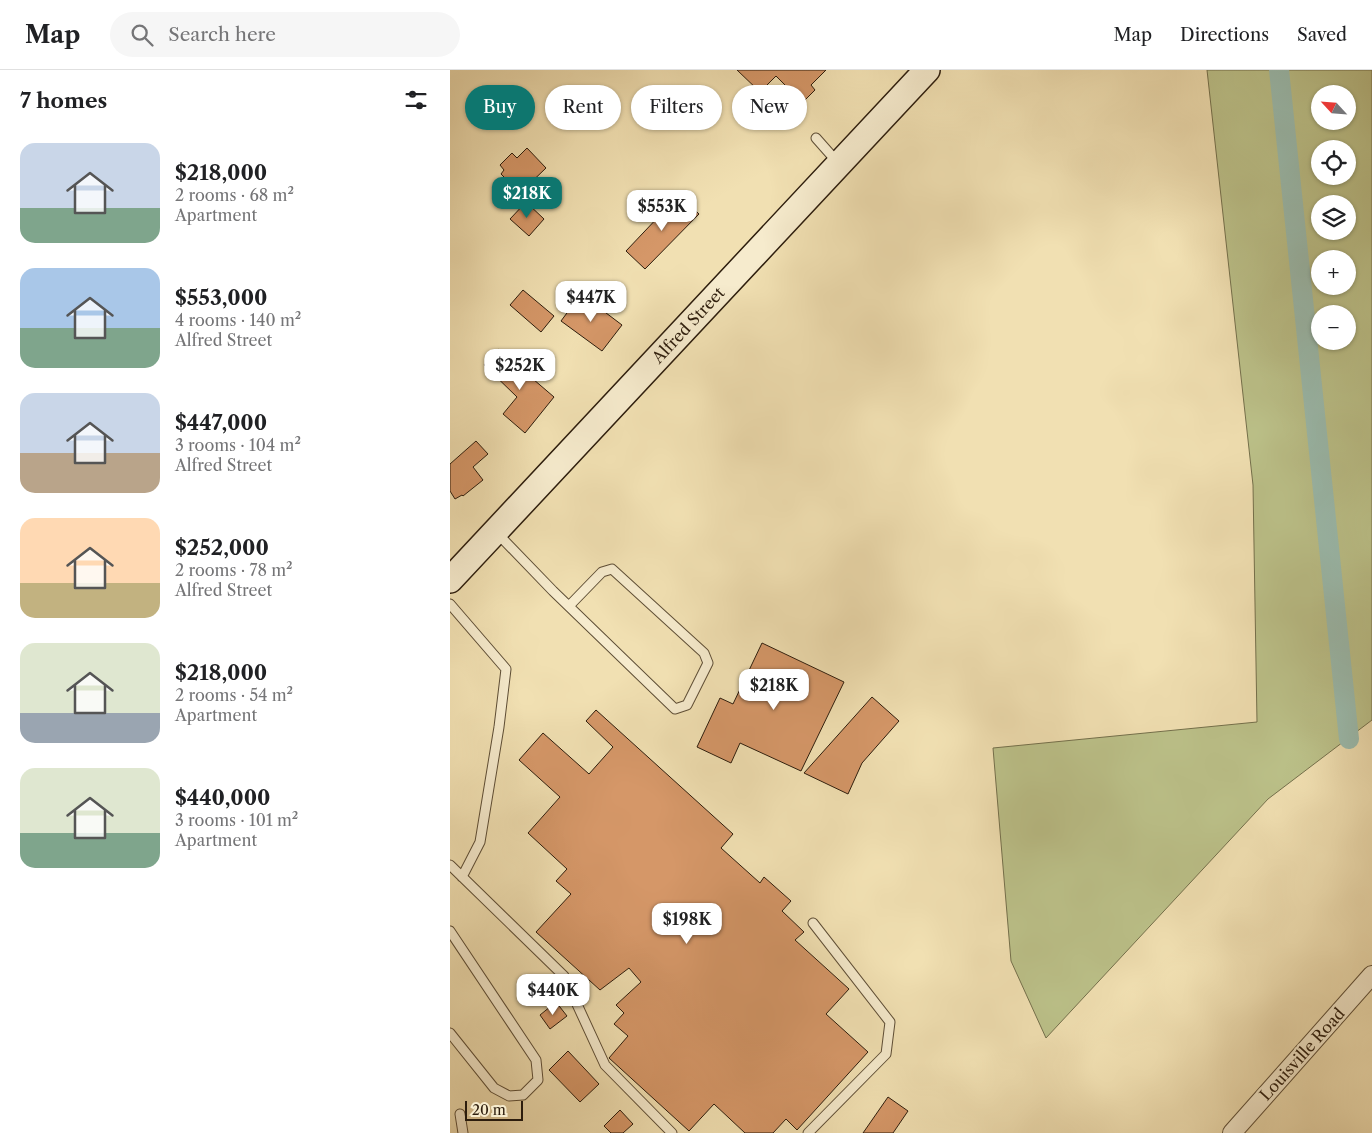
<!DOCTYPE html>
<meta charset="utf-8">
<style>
:root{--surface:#fff;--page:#f6f6f6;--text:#202124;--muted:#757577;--line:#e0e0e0;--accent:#0f766e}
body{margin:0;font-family:"Libre Caslon Text",serif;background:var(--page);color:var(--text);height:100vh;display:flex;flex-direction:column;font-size:19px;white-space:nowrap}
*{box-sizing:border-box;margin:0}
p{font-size:16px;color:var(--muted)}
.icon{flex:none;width:28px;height:28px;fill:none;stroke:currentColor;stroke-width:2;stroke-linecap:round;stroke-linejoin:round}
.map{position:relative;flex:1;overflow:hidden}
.sheet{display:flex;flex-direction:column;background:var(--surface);width:450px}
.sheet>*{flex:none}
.guide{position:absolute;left:15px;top:15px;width:475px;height:45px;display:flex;gap:10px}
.needle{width:32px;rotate:296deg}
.buttons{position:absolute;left:861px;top:15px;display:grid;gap:10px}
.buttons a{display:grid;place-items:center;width:45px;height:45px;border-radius:50%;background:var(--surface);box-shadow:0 1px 4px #0004;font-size:25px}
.scale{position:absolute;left:15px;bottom:12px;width:58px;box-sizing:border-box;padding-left:5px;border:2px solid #2d1d0d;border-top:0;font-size:14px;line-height:18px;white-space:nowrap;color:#2d1d0d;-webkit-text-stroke:4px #f6ebcd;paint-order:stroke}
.price{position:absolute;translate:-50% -42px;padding:0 11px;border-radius:10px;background:#fff;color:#222;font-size:16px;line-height:32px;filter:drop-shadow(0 1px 2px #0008)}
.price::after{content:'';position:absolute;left:50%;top:30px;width:15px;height:11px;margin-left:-8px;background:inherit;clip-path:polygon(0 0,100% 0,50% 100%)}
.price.on{background:var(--accent);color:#fff}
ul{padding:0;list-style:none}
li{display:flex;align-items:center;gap:15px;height:125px;padding:0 20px}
li span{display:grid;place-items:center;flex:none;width:140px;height:100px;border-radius:15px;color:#555}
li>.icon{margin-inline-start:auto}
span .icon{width:60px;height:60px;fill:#fffc;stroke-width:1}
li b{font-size:21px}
h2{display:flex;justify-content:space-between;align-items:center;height:60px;padding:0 20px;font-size:21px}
.chip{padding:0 18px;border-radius:22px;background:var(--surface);box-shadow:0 1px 4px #0004;font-size:18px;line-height:45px}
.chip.on{background:var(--accent);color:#fff}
header{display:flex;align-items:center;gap:30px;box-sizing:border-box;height:70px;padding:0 25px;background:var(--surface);border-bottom:1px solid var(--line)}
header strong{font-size:24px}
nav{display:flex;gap:28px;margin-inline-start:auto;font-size:18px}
.search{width:350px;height:45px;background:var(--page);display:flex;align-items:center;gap:12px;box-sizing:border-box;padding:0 18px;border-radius:28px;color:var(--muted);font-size:19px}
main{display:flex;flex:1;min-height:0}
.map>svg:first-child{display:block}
.green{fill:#bcc28a;stroke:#74704c;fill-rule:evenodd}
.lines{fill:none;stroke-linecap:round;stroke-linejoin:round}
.canal{stroke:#9bbdb0;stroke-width:20}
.building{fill:#d59768;stroke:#2d1d0d}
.service-casing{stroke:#5e4e36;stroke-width:11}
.minor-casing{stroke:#5e4e36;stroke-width:20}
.secondary-casing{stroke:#2d1d0d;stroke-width:28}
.service{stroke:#f6ebcd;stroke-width:9}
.minor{stroke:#f6ebcd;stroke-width:18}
.secondary{stroke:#f6ebcd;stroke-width:25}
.labels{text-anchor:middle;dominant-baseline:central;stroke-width:4.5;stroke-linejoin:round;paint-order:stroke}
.street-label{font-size:16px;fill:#2d1d0d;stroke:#f6ebcd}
</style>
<header>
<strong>Map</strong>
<div class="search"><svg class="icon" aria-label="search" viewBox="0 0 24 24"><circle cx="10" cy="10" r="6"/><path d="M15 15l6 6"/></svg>Search here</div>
<nav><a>Map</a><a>Directions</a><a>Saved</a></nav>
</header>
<main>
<section class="sheet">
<h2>7 homes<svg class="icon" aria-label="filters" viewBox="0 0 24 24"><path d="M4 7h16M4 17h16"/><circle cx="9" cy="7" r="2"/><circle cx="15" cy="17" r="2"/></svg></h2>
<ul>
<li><span style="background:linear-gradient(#c9d6e8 65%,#7fa58c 0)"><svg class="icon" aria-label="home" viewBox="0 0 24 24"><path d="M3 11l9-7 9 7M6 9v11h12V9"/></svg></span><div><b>$218,000</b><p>2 rooms · 68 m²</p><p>Apartment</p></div></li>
<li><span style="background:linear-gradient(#a9c7e8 60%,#7fa58c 0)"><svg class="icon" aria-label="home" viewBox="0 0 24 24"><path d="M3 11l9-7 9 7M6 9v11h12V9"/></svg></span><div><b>$553,000</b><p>4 rooms · 140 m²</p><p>Alfred Street</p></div></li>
<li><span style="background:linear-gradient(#c9d6e8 60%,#b9a48a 0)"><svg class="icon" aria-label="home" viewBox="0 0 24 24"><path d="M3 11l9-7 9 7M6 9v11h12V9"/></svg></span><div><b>$447,000</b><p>3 rooms · 104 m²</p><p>Alfred Street</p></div></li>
<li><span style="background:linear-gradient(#ffd9b3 65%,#c2b280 0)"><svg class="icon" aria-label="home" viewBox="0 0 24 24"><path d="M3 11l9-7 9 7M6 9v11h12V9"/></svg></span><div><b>$252,000</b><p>2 rooms · 78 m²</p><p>Alfred Street</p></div></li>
<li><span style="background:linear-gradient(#dfe7d0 70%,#9aa5b1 0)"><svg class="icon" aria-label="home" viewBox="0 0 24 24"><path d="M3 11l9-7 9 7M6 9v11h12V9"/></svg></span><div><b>$218,000</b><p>2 rooms · 54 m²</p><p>Apartment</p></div></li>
<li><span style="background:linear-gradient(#dfe7d0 65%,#7fa58c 0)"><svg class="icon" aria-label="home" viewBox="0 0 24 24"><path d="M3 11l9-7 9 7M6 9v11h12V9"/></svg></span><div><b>$440,000</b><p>3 rooms · 101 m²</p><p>Apartment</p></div></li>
</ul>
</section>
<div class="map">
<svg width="922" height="1063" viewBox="0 0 922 1063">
<rect width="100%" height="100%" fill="#f1e0b2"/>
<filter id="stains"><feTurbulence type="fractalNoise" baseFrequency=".004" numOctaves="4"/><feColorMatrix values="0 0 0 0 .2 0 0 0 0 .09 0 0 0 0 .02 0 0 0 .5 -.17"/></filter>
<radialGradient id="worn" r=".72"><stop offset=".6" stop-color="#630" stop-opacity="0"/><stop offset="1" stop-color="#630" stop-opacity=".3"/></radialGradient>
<path class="green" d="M757,0H922V650L818,729L596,968L561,891L543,678L807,652L803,415ZM870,24H898V51H870ZM870,79H898V106H870ZM870,134H898V161H870ZM870,189H898V216H870ZM870,244H898V271H870Z"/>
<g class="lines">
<path class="canal" d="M829,0L899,669"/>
</g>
<path class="building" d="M287,0H376L361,15L365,20L354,31L350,27L349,29L326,6L310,22Z
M77,78L96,98L70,123L51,104L54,100L50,95L62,83L67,88Z
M229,125L249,144L195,199L176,181Z
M76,132L94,149L79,166L60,149Z
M73,220L104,246L91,262L60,235Z
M131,224L172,255L152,281L111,251Z
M48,279L104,327L75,363L53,344L67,327L34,295Z
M26,371L38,384L23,397L33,410L13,426L12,425L5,429L0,421V394Z
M312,573L394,612L351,701L290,673L281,693L247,677L270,628L283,634Z
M422,627L449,651L412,693L398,724L354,703Z
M146,640L283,764L271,778L310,813L314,807L341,831L332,841L354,862L345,870L399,919L376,944L418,982L347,1060L336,1049L323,1063H295L264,1034L239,1061L159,988L178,966L164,954L174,943L166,935L191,912L179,898L150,920L86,862L121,824L106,811L117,799L78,763L110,727L69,690L93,663L139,704L163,677L136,651Z
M106,932L117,946L100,959L90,945Z
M118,981L149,1014L130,1032L99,1000Z
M438,1027L458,1041L443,1063H413Z
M170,1040L183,1054L173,1063H161L154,1056Z"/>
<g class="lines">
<defs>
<path id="service" d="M366,68L389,94
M47,463L103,521L225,639L237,635L258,593L254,583L162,499L152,502L119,536
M0,534L56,599L49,657L30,772L12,807
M0,795L114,906L155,995L222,1063
M0,861L86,990L88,1010L73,1025L59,1026L44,1018L0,963
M10,1044L13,1063
M358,1063L436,984L440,952L363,853"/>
<path id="minor" d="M782,1063L922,905"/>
<path id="secondary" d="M0,510L477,0"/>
</defs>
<use href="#service" class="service-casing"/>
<use href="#minor" class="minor-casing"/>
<use href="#secondary" class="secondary-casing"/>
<use href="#service" class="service"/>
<use href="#minor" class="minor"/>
<use href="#secondary" class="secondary"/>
</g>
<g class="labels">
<g class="street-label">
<text transform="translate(238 255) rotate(-47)">Alfred Street</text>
<text transform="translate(852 984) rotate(-48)">Louisville Road</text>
</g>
</g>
<rect width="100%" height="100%" filter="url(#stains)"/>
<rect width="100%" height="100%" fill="url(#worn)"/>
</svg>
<div class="buttons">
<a><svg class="needle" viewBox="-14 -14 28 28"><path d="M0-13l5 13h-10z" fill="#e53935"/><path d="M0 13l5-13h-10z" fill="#757577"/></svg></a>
<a><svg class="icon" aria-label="locate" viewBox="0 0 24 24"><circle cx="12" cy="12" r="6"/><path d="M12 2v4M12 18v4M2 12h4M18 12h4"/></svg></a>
<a><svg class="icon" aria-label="layers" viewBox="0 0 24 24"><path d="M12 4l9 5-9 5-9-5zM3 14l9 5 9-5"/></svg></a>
<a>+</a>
<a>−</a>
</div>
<div class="scale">20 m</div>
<b class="price on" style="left:77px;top:149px">$218K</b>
<b class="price" style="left:212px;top:162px">$553K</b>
<b class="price" style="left:141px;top:253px">$447K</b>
<b class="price" style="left:70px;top:321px">$252K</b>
<b class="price" style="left:324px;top:641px">$218K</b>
<b class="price" style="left:237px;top:875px">$198K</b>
<b class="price" style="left:103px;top:946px">$440K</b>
<div class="guide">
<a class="chip on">Buy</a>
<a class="chip">Rent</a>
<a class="chip">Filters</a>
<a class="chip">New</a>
</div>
</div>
</main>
